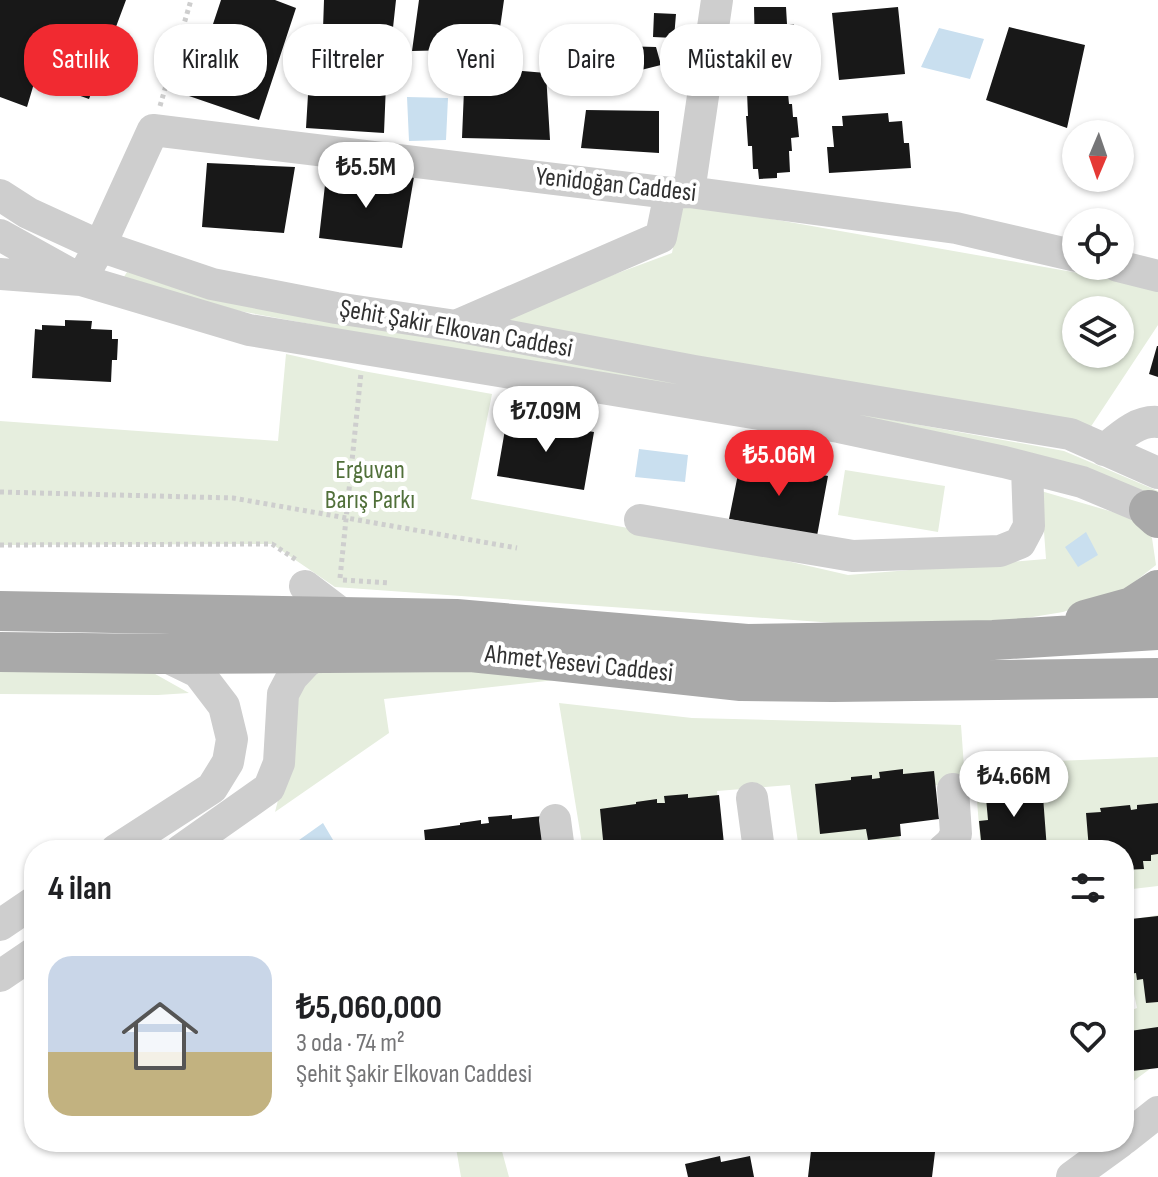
<!DOCTYPE html>
<html lang="tr">
<meta charset="utf-8">
<style>
:root{--surface:#fff;--page:#f6f6f6;--text:#202124;--muted:#757577;--accent:#f12a31}
body{margin:0;font-family:"Sofia Sans Condensed",sans-serif;background:var(--page);color:var(--text);height:100vh;display:flex;flex-direction:column;font-size:30px;white-space:nowrap}
*{box-sizing:border-box;margin:0}
p{font-size:26px;color:var(--muted)}
.icon{flex:none;width:44px;height:44px;fill:none;stroke:currentColor;stroke-width:2;stroke-linecap:round;stroke-linejoin:round}
.map{position:relative;flex:1;overflow:hidden}
.side{position:absolute;left:24px;top:840px;width:1110px;height:312px;display:flex;flex-direction:column;background:var(--surface);border-radius:32px;box-shadow:0 2px 6px #0004}
.side>*{flex:none}
.hud{position:absolute;left:24px;top:24px;width:1110px;height:72px;display:flex;gap:16px}
.needle{width:52px;rotate:182deg}
.fabs{position:absolute;left:1062px;top:120px;display:grid;gap:16px}
.fabs a{display:grid;place-items:center;width:72px;height:72px;border-radius:50%;background:var(--surface);box-shadow:0 2px 6px #0004;font-size:40px}
.price{position:absolute;translate:-50% -68px;padding:0 18px;border-radius:28px;background:#fff;color:#222;font-size:26px;line-height:52px;filter:drop-shadow(0 2px 4px #0008)}
.price::after{content:'';position:absolute;left:50%;top:48px;width:24px;height:18px;margin-left:-12px;background:inherit;clip-path:polygon(0 0,100% 0,50% 100%)}
.price.current{background:var(--accent);color:#fff}
ul{padding:0;list-style:none}
li{display:flex;align-items:center;gap:24px;height:200px;padding:0 24px}
li span{display:grid;place-items:center;flex:none;width:224px;height:160px;border-radius:24px;color:#555}
li>.icon{margin-inline-start:auto}
span .icon{width:96px;height:96px;fill:#fffc;stroke-width:1}
li b{font-size:34px}
h2{display:flex;justify-content:space-between;align-items:center;height:96px;padding:0 24px;font-size:34px}
.tag{padding:0 28px;border-radius:32px;background:var(--surface);box-shadow:0 2px 6px #0004;font-size:28px;line-height:72px}
.tag.current{background:var(--accent);color:#fff}
.map>svg:first-child{display:block}
.green{fill:#e6eede;fill-rule:evenodd}
.water{fill:#c9dfef}
.building{fill:#181818}
.lines{fill:none;stroke-linecap:round;stroke-linejoin:round}
.path{stroke:#cecece;stroke-width:5;stroke-dasharray:4 4;stroke-linecap:butt}
.minor{stroke:#cecece;stroke-width:32}
.major{stroke:#a9a9a9;stroke-width:40}
.labels{text-anchor:middle;dominant-baseline:central;stroke-width:8;stroke-linejoin:round;paint-order:stroke}
.street-label{font-size:26px;fill:#313131;stroke:#fff}
.park-label{font-size:26px;fill:#51703a;stroke:#fff}
</style>
<div class="map">
<svg width="1158" height="1177" viewBox="0 0 1158 1177">
<rect width="100%" height="100%" fill="#fff"/>
<path class="green" d="M681,203L1158,287V325L1086,434L491,320L672,253ZM1076,310H1120V354H1076Z
M127,272L426,336L1064,451L1158,491V501L1062,462L207,305L122,280Z
M286,354L363,371L492,394L471,499L709,543L848,575L1046,559L1041,491L1137,519L1152,538L1156,565L1123,591L1063,612L946,631L335,587L272,544L0,545V421L278,441Z
M845,470L945,486L938,532L838,515Z
M346,660L574,678L384,699L389,733L275,812L287,765L294,702L309,675Z
M0,664L148,670L189,693L158,695L0,694Z
M559,703L692,718L961,725L965,781L897,791L900,844L799,850L790,785L717,791L723,850H583Z
M1158,757V886L1124,890V850H981L974,764Z
M1158,915V1063L1124,1088V1013L1137,1008L1124,946V921Z
M455,1142H497L500,1144L509,1177H461Z"/>
<path class="water" d="M939,28L984,39L970,79L921,67Z
M407,97L448,98L446,140L409,141Z
M639,449L688,455L685,482L635,477Z
M1086,532L1098,555L1078,567L1065,547Z
M323,823L339,850H285Z"/>
<path class="building" d="M0,0H126L89,99L35,80L27,107L0,97Z
M221,0H275L296,8L259,120L189,96Z
M324,0H396L392,37L323,29Z
M419,0H504L497,49L412,51Z
M754,7H786L787,24H794L795,45H785L786,53H755Z
M898,7L905,74L839,80L832,13Z
M654,13L676,14L674,38L653,37Z
M1009,27L1085,45L1067,128L986,100Z
M582,45L656,47L661,65L641,70L635,84L578,80Z
M465,66L546,73L550,140L462,138Z
M309,78L386,84L384,133L306,128Z
M787,83L789,104H792L793,117H797L799,137L791,138L792,151H789L790,172L777,173V178L759,179L758,169H753L752,146H748L746,116H748L747,92H750V85Z
M586,110L659,111V153L581,148Z
M888,113L889,122L902,121L904,143H909L911,168L829,173L827,147H834L832,126H843L842,116Z
M207,163L295,167L284,233L202,227Z
M326,176L414,177L402,248L319,238Z
M65,320L92,321L91,329L112,330V339H118L117,360H112L111,382L32,378L35,329L42,330V325L65,326Z
M1157,346H1158V377L1149,374Z
M507,418L594,432L584,490L497,476Z
M741,459L828,476L817,536L729,519Z
M903,769V774L934,771L939,819L900,824L901,836L868,840L866,829L820,834L815,784L851,780V777L872,775V779L880,778L879,772Z
M1042,783L1047,850H982L979,821L988,820L985,787Z
M688,794V798L719,795L724,844L684,848L685,850H604L600,809L636,804V802L657,799V803H665L664,796Z
M1158,803V854L1151,855V861H1143L1144,869L1124,870V850H1089L1086,813L1101,812L1100,808L1130,805L1131,810L1137,809V805Z
M512,815V819L543,816L547,850H426L424,830L460,825V823L481,820V824L489,823L488,817Z
M1158,916V1002L1146,1003L1143,979L1137,980L1136,973L1129,974L1126,952L1130,951V947H1134L1131,919Z
M1129,1025L1130,1031L1158,1027V1068L1124,1072V1026Z
M812,1142H926L936,1144L932,1177H808Z
M720,1156L721,1162L750,1156L754,1177H688L685,1164Z"/>
<g class="lines">
<path class="path" d="M160,106L191,0
M0,492L233,498L517,548
M0,545L272,544L298,561
M340,578L361,373
M343,580L389,583"/>
<path class="minor" d="M689,192L717,0
M0,195L28,213L100,246L212,284L336,308L456,326L694,371L1070,434L1158,473
M0,235L81,280L249,330L839,427L1004,462L1082,482L1149,510
M1118,266L1158,276
M0,274L81,280L100,246L153,130L670,193L689,192L956,228L1076,256
M456,326L661,237L670,193
M1104,450C1120,437 1137,420 1158,422
M640,520L853,556L1000,551L1020,543L1029,526L1027,468
M305,586L346,617
M752,798L759,850
M555,820L559,850
M116,850L212,788L228,762L232,739L224,706L198,672L163,655
M181,850L269,788L279,763L283,694L292,677L306,662L320,653
M943,850L951,843L956,834L953,789
M0,925L34,902
M0,976L34,953
M1124,1139L1158,1112
M1072,1177L1120,1142"/>
<path class="major" d="M1149,510L1158,518
M0,611L456,619L747,644L993,640L1158,630
M1085,620L1132,607L1158,590
M0,652L160,654L471,652L741,681L833,682L1158,678"/>
</g>
<g class="labels">
<g class="street-label">
<text transform="translate(616 185) rotate(6)">Yenidoğan Caddesi</text>
<text transform="translate(456 329) rotate(10)">Şehit Şakir Elkovan Caddesi</text>
<text transform="translate(579 664) rotate(6)">Ahmet Yesevi Caddesi</text>
</g>
<g class="park-label">
<text x="370" y="470">Erguvan<tspan x="370" dy="30">Barış Parkı</tspan></text>
</g>
</g>
</svg>
<div class="fabs">
<a><svg class="needle" viewBox="-14 -14 28 28"><path d="M0-13l5 13h-10z" fill="#e53935"/><path d="M0 13l5-13h-10z" fill="#757577"/></svg></a>
<a><svg class="icon" aria-label="locate" viewBox="0 0 24 24"><circle cx="12" cy="12" r="6"/><path d="M12 2v4M12 18v4M2 12h4M18 12h4"/></svg></a>
<a><svg class="icon" aria-label="layers" viewBox="0 0 24 24"><path d="M12 4l9 5-9 5-9-5zM3 14l9 5 9-5"/></svg></a>
</div>
<b class="price" style="left:366px;top:210px">₺5.5M</b>
<b class="price" style="left:546px;top:454px">₺7.09M</b>
<b class="price current" style="left:779px;top:498px">₺5.06M</b>
<b class="price" style="left:1014px;top:819px">₺4.66M</b>
<div class="hud">
<a class="tag current">Satılık</a>
<a class="tag">Kiralık</a>
<a class="tag">Filtreler</a>
<a class="tag">Yeni</a>
<a class="tag">Daire</a>
<a class="tag">Müstakil ev</a>
</div>
<section class="side">
<h2>4 ilan<svg class="icon" aria-label="filters" viewBox="0 0 24 24"><path d="M4 7h16M4 17h16"/><circle cx="9" cy="7" r="2"/><circle cx="15" cy="17" r="2"/></svg></h2>
<ul>
<li><span style="background:linear-gradient(#c9d6e8 60%,#c2b280 0)"><svg class="icon" aria-label="home" viewBox="0 0 24 24"><path d="M3 11l9-7 9 7M6 9v11h12V9"/></svg></span><div><b>₺5,060,000</b><p>3 oda · 74 m²</p><p>Şehit Şakir Elkovan Caddesi</p></div><svg class="icon" aria-label="heart" viewBox="0 0 24 24"><path d="M12 20l-8-8c-3-5 5-10 8-4 3-6 11-1 8 4z"/></svg></li>
</ul>
</section>
</div>
